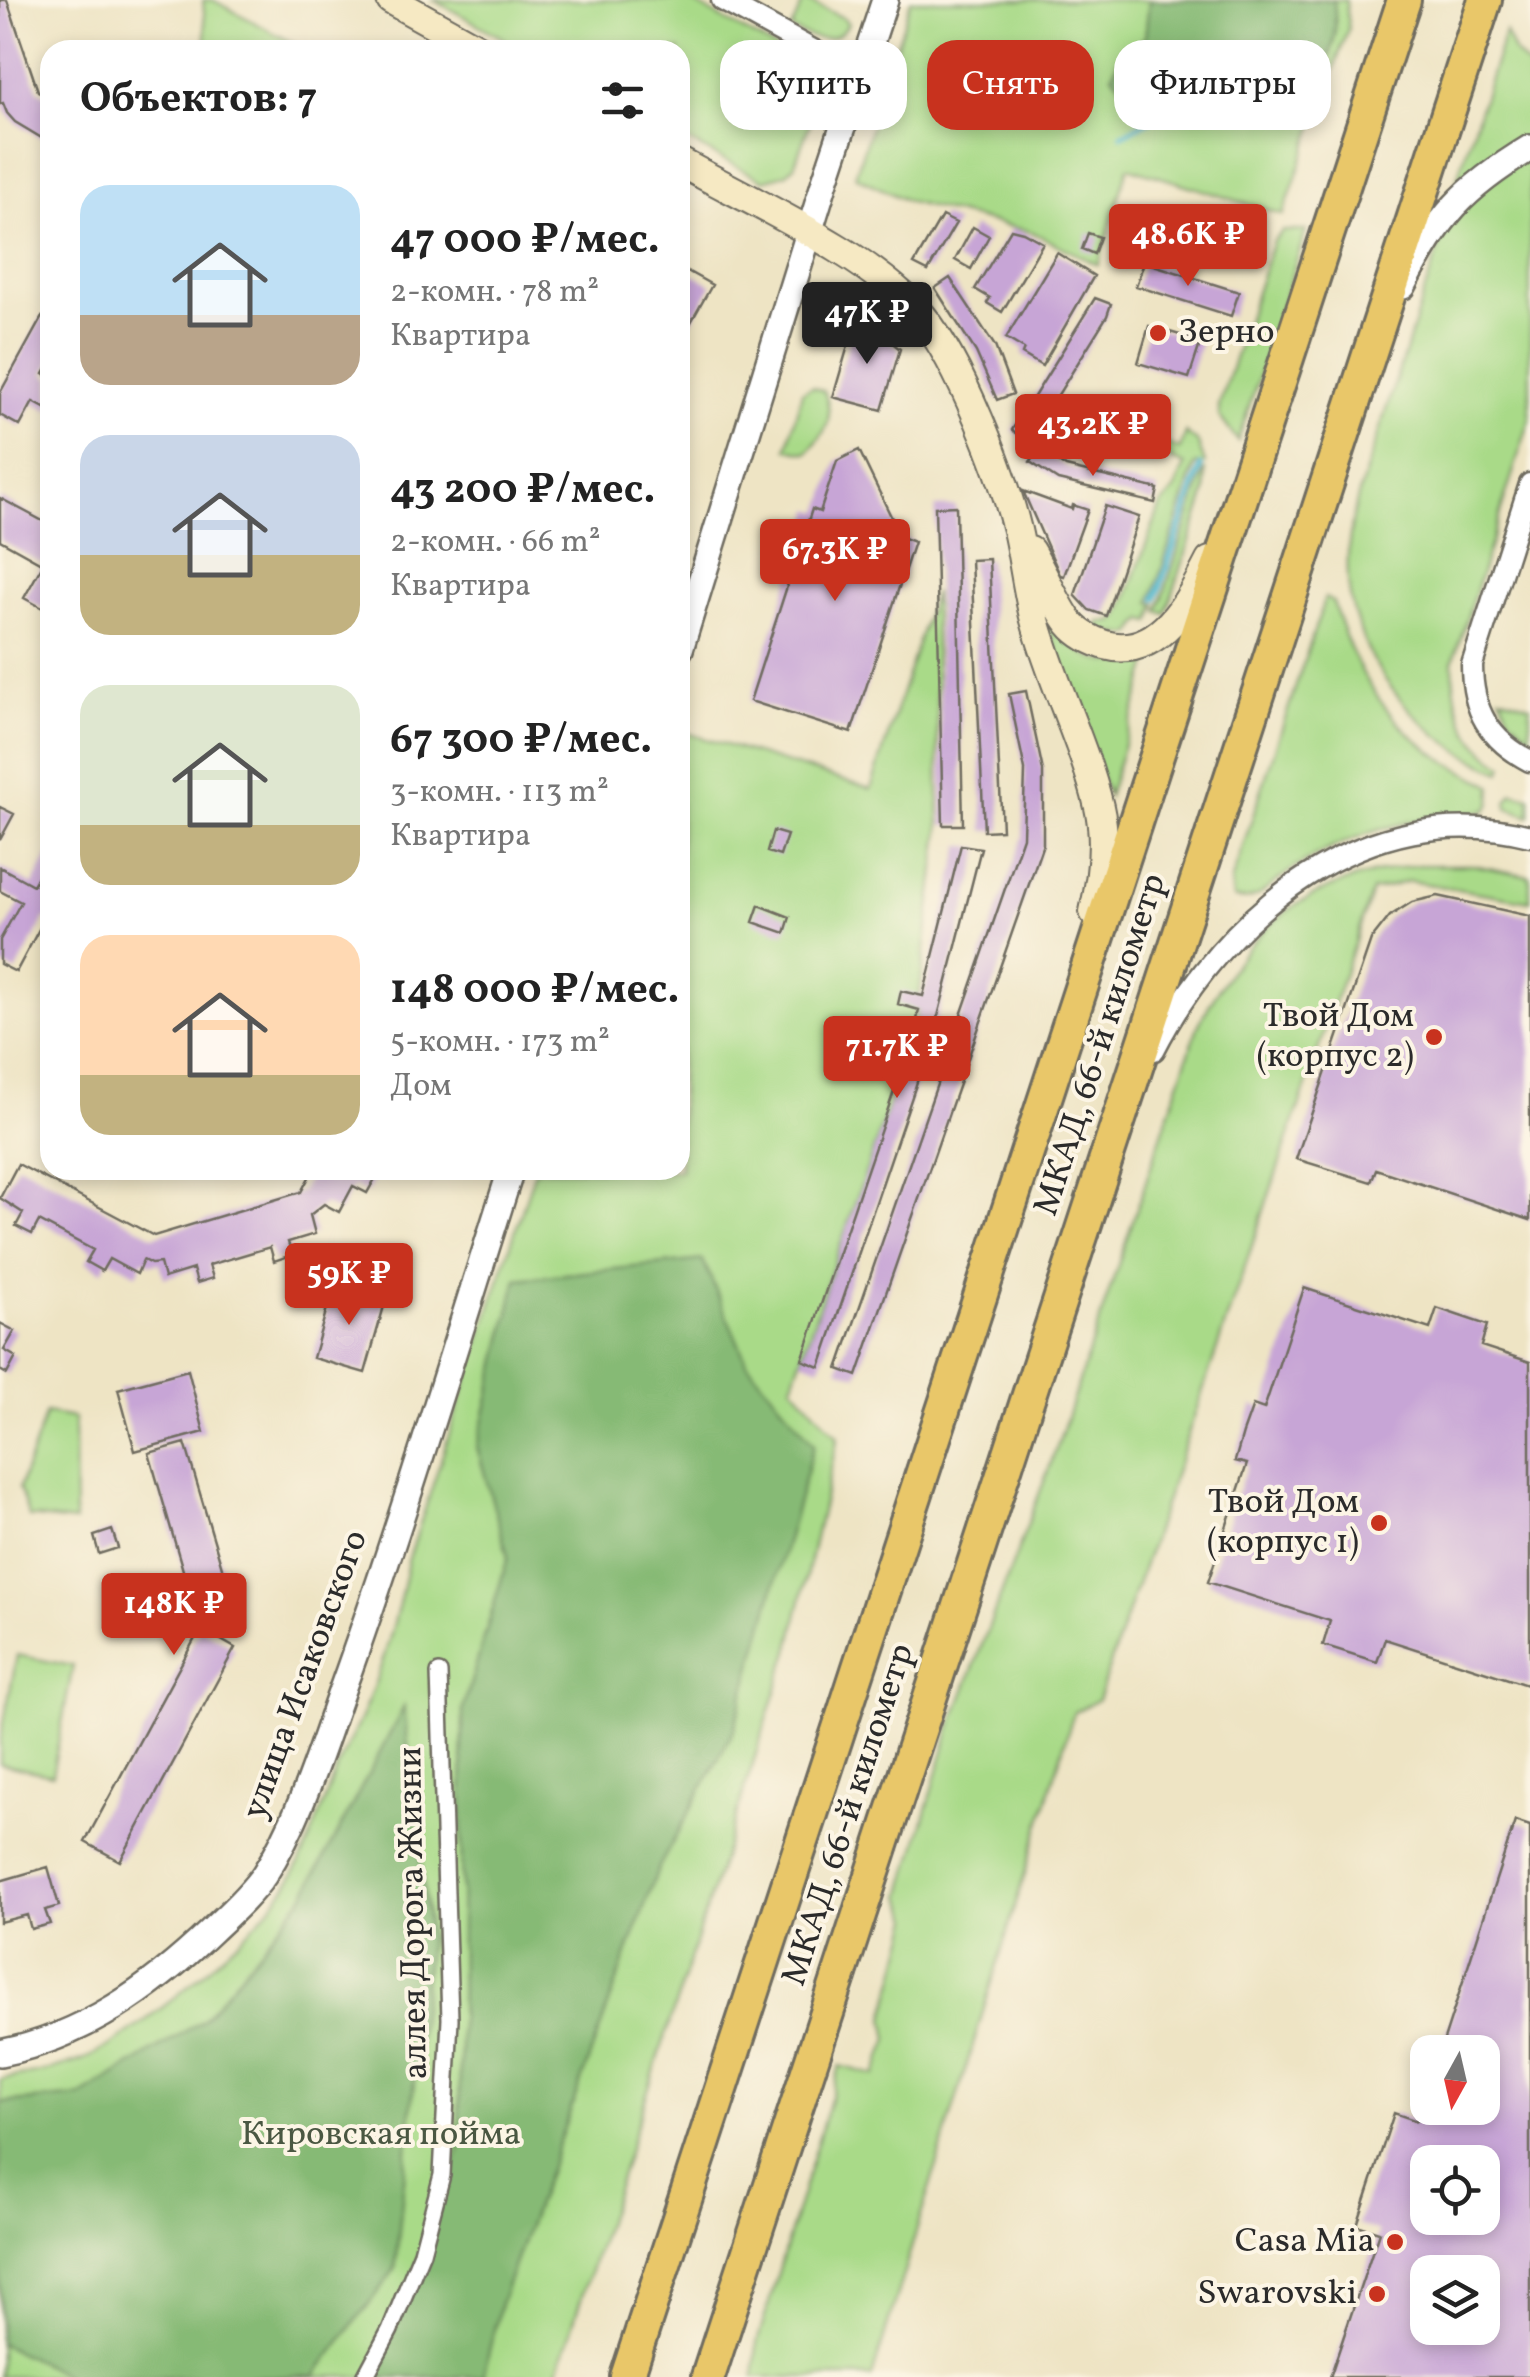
<!DOCTYPE html>
<html lang="ru">
<meta charset="utf-8">
<style>
:root{--surface:#fff;--page:#f2f2f2;--text:#222;--muted:#767676;--accent:#c8321e}
body{margin:0;font-family:Vollkorn,serif;background:var(--page);color:var(--text);height:100vh;display:flex;flex-direction:column;font-size:38px;white-space:nowrap}
*{box-sizing:border-box;margin:0}
p{font-size:32px;color:var(--muted)}
.icon{flex:none;width:55px;height:55px;fill:none;stroke:currentColor;stroke-width:2;stroke-linecap:round;stroke-linejoin:round}
.map{position:relative;flex:1;overflow:hidden}
.details{position:absolute;left:40px;top:40px;width:650px;height:1140px;display:flex;flex-direction:column;background:var(--surface);border-radius:30px;box-shadow:0 5px 15px #0003}
.details>*{flex:none}
.guide{position:absolute;left:720px;top:40px;width:660px;height:90px;display:flex;gap:20px}
.needle{width:65px;rotate:188deg}
.fabs{position:absolute;left:1410px;top:2035px;display:grid;gap:20px}
.fabs a{display:grid;place-items:center;width:90px;height:90px;border-radius:20px;background:var(--surface);box-shadow:0 5px 15px #0003;font-size:50px}
.price{position:absolute;translate:-50% -85px;padding:0 22px;border-radius:10px;background:var(--accent);color:#fff;font-size:32px;line-height:65px;filter:drop-shadow(0 2px 5px #0008)}
.price::after{content:'';position:absolute;left:50%;top:60px;width:30px;height:22px;margin-left:-15px;background:inherit;clip-path:polygon(0 0,100% 0,50% 100%)}
.price.on{background:#222;color:#fff}
ul{padding:0;list-style:none}
li{display:flex;align-items:center;gap:30px;height:250px;padding:0 40px}
li span{display:grid;place-items:center;flex:none;width:280px;height:200px;border-radius:30px;color:#555}
li>.icon{margin-inline-start:auto}
span .icon{width:120px;height:120px;fill:#fffc;stroke-width:1}
li b{font-size:42px}
h2{display:flex;justify-content:space-between;align-items:center;height:120px;padding:0 40px;font-size:42px}
.chip{padding:0 35px;border-radius:30px;background:var(--surface);box-shadow:0 5px 15px #0003;font-size:35px;line-height:90px}
.chip.on{background:var(--accent);color:#fff}
.map>svg:first-child{display:block}
.green{fill:#a9da88;stroke:#6a825a;stroke-width:2.5}
.forest{fill:#86ba74;stroke:#587250;stroke-width:2.5}
.lines{fill:none;stroke-linecap:round;stroke-linejoin:round}
.stream{stroke:#4fb8cd;stroke-width:6}
.building{fill:#c7a5d6;fill-rule:evenodd}
.pedestrian-casing{stroke:#6f6c61;stroke-width:20}
.minor-casing{stroke:#6f6c61;stroke-width:25}
.tertiary-casing{stroke:#6f6c61;stroke-width:30}
.secondary-casing{stroke:#6f6c61;stroke-width:32}
.trunk-casing{stroke:#6f6c61;stroke-width:38}
.pedestrian{stroke:#fff;stroke-width:15}
.minor{stroke:#fff;stroke-width:20}
.tertiary{stroke:#fff;stroke-width:25}
.secondary{stroke:#f6e9c3;stroke-width:28}
.trunk{stroke:#e9c769;stroke-width:32}
.poi-dot{fill:#c8321e;stroke:#fcf5e5;stroke-width:4}
.labels{text-anchor:middle;dominant-baseline:central;stroke-width:8;stroke-linejoin:round;paint-order:stroke}
.poi-label{font-size:35px;fill:#2b2b2b;stroke:#fcf5e5;text-anchor:end}
.street-label{font-size:35px;fill:#2b2b2b;stroke:#fcf5e5}
.park-label{font-size:35px;fill:#4a5742;stroke:#fcf5e5}
</style>
<div class="map">
<svg width="1530" height="2377" viewBox="0 0 1530 2377">
<rect width="100%" height="100%" fill="#fcf5e5"/>
<filter id="ink" filterUnits="userSpaceOnUse"><feTurbulence type="fractalNoise" baseFrequency=".01" numOctaves="2"/><feDisplacementMap in="SourceGraphic" scale="20" xChannelSelector="R" yChannelSelector="G"/><feConvolveMatrix kernelMatrix="1 2 1 2 8 2 1 2 1" color-interpolation-filters="sRGB"/></filter>
<filter id="wash" filterUnits="userSpaceOnUse"><feTurbulence type="fractalNoise" baseFrequency=".0048" numOctaves="4" result="noise"/><feDisplacementMap in="SourceGraphic" scale="40" xChannelSelector="R" yChannelSelector="G"/><feGaussianBlur stdDeviation="2.25" result="paint"/><feColorMatrix in="noise" values="0 0 0 0 0 0 0 0 0 0 0 0 0 0 0 0 0 1.4 0 .05"/><feComposite in="paint" operator="in"/></filter>
<g filter="url(#wash)">
<rect width="100%" height="100%" fill="#eee4c4"/>
<path class="green" d="M203,0H213L300,47L298,50H207Z
M434,0H688L815,70L821,81V93L794,166L786,174L763,180L680,137V50H524Z
M804,0L844,18L848,24C835,46 811,39 791,29Z
M911,0H1346L1348,29L1283,215L1128,167L1098,265L1032,232L909,202L855,176Z
M1505,32L1514,52L1530,69V136L1461,181L1457,179Z
M1530,154V419L1453,662C1453,704 1464,743 1504,765L1501,772C1426,741 1366,677 1350,596C1344,562 1350,528 1358,496L1442,238L1472,194Z
M1283,231H1306L1238,441L1219,416V405L1273,241Z
M812,387L824,391C835,420 827,431 807,453L787,449L802,392Z
M1114,407L1144,418L1138,434L1180,449L1186,433L1198,443L1205,463L1195,465L1151,602L1156,604L1151,622L1143,620L1131,635L1097,632L1100,622H1113L1120,616L1160,507L1175,489L1185,465L1095,428L1102,410L1111,413Z
M1205,469L1206,492L1166,614L1158,611Z
M934,592L940,831L915,1030L792,1385L838,1437L790,1648L556,2377H0V2079C28,2075 55,2070 82,2060C133,2040 260,1930 289,1882C310,1848 321,1807 336,1770C344,1751 354,1733 362,1715C384,1665 398,1614 408,1561L535,1170H680V731L871,789Z
M1325,598L1333,602C1360,689 1402,746 1488,783L1492,787L1491,804L1485,811C1413,818 1356,830 1293,869C1275,880 1255,907 1233,898L1231,882Z
M1046,621C1079,655 1102,672 1151,657L1108,796Z
M1500,696L1530,705V736L1510,717Z
M1513,793L1530,797V816L1508,808L1507,801Z
M1417,865H1473L1530,876V901L1409,881L1372,891L1098,1700L1074,1712L872,2377H754L757,2343L840,2066L875,2075L889,2039L885,2018L911,1918L902,1896L950,1729L1057,1447L1198,1026C1252,922 1301,883 1417,865Z
M46,1413L74,1418L75,1522L29,1517L19,1488Z
M17,1655L73,1666L52,1775L0,1764V1741Z"/>
<path class="forest" d="M1149,0H1334C1340,50 1327,84 1276,98L1266,85L1249,79L1216,81L1168,104H1150L1135,99L1112,75L1119,59L1145,37Z
M703,1260L747,1363L814,1444L734,1730L658,1869L500,2304L483,2377H376L459,2150L463,1709L508,1557L477,1447L517,1279Z
M404,1707L429,1936L395,2269L314,2377H70L0,2343V2103L81,2096L203,2020L304,1896Z"/>
<g class="lines">
<path class="stream" d="M1122,135L1211,85L1293,117
M1156,599L1201,466"/>
</g>
<g id="blocks">
<path class="building" d="M0,0H7L38,91L50,97V143L15,122L7,113L3,103L0,104Z
M1024,89L1047,92L1045,106L1022,103Z
M942,216L956,223L928,271L914,264Z
M973,227L989,236L971,269L955,260Z
M1011,229L1023,232L1043,243L1002,312L987,303L990,298L975,289Z
M1088,233L1100,237L1094,254L1082,249Z
M1057,253L1094,276L1042,366L1022,354L1024,349L1006,338Z
M1144,262L1239,292L1231,316L1136,286Z
M680,267L712,285L686,331L680,327Z
M950,278L995,346L1013,394L997,400L976,352L935,288Z
M1095,298L1111,304L1107,316L1038,427L1022,416Z
M857,315L900,349L882,410L833,397Z
M42,317L50,321V363L44,374L50,378V411L33,402L20,426L0,415V393Z
M1149,326L1201,341L1189,378L1138,363Z
M1017,422L1030,431L1025,439L1012,430Z
M1039,449L1066,467L1158,489L1155,503L1058,480L1030,462Z
M859,450L901,537L914,542L851,733L750,701L812,509L820,512L837,461Z
M1023,491L1072,509L1073,505L1088,510L1064,576L1060,575Z
M0,498L50,525V551L43,564L0,540Z
M956,506L963,825H943L935,507Z
M1105,506L1139,517L1106,616L1089,610L1075,595Z
M989,559L1002,830L984,831L971,560Z
M43,564L50,567V612L24,598Z
M1026,691L1043,771V844L857,1376L838,1369L1023,837L1025,770L1009,694Z
M0,807L14,814L0,840Z
M773,831L787,835L780,856L767,852Z
M961,845L981,848L934,1032L820,1367L802,1360L915,1030L919,1010L898,1004L901,991L923,996Z
M50,853V920L45,918L16,972L0,964V940L21,902L0,891V867L33,885Z
M1438,896L1530,916V1220L1376,1169L1371,1182L1296,1159L1371,940L1390,916L1412,902Z
M759,905L790,917L785,933L753,922Z
M18,1164L154,1236L301,1192L313,1170H363L376,1177L367,1193L353,1186L339,1212L324,1204L310,1215L315,1234L288,1242L292,1255L274,1261L270,1247L209,1265L213,1278L197,1283L193,1269L164,1278L160,1263L151,1264L143,1260L137,1274L109,1259L102,1271L86,1262L93,1250L39,1221L32,1234L16,1226L23,1213L0,1198Z
M334,1283L386,1299L365,1373L313,1358Z
M1304,1288L1430,1329L1437,1308L1457,1315L1487,1325L1481,1346L1530,1362V1686L1385,1639L1377,1662L1323,1645L1330,1621L1208,1582L1247,1464L1235,1461L1243,1433L1253,1405L1264,1409Z
M0,1323L15,1331L4,1350L16,1357L7,1374L0,1370Z
M188,1370L204,1432L135,1451L118,1389Z
M185,1443L237,1618L202,1629L235,1648L120,1861L85,1842L200,1629L149,1453Z
M112,1530L118,1548L99,1554L94,1536Z
M1515,1821L1530,1826V2377H1330L1379,2232L1357,2225L1394,2113L1417,2121L1427,2091L1428,2108H1482V2052H1440ZM1428,2162H1482V2218H1428ZM1428,2272H1482V2328H1428Z
M48,1867L59,1906L45,1910L50,1924L31,1929L27,1915L0,1922V1881Z"/>
</g>
</g>
<g filter="url(#ink)">
<use href="#blocks" fill-opacity="0" stroke="#6f6c61" stroke-width="2.5"/>
<g class="lines">
<defs>
<path id="pedestrian" d="M365,2377L390,2330L422,2252L442,2175L450,2019L439,1673"/>
<path id="minor" d="M722,0L860,76
M1530,484L1472,665C1472,710 1489,740 1530,761
M1154,1050C1224,913 1367,794 1530,836"/>
<path id="tertiary" d="M1403,286C1440,215 1461,190 1530,148
M680,649L825,181L885,0
M0,2053C83,2037 152,1988 212,1930C230,1913 250,1895 264,1875C303,1814 323,1741 348,1673C407,1507 457,1338 511,1170"/>
<path id="secondary" d="M391,0L481,50
M680,162C751,202 872,255 922,316C959,361 1003,473 1017,530C1024,560 1027,591 1035,620C1052,683 1084,743 1099,807C1107,841 1102,878 1094,912
M1030,551C1043,573 1053,598 1067,619C1076,633 1090,640 1105,645C1159,660 1190,600 1210,561"/>
<path id="trunk" d="M627,2377L1404,0
M708,2377L1485,0"/>
</defs>
<use href="#pedestrian" class="pedestrian-casing"/>
<use href="#minor" class="minor-casing"/>
<use href="#tertiary" class="tertiary-casing"/>
<use href="#secondary" class="secondary-casing"/>
<use href="#trunk" class="trunk-casing"/>
<use href="#pedestrian" class="pedestrian"/>
<use href="#minor" class="minor"/>
<use href="#tertiary" class="tertiary"/>
<use href="#secondary" class="secondary"/>
<use href="#trunk" class="trunk"/>
</g>
</g>
<g class="poi-dot">
<circle cx="1158" cy="333" r="10"/>
<circle cx="1434" cy="1037" r="10"/>
<circle cx="1379" cy="1523" r="10"/>
<circle cx="1395" cy="2242" r="10"/>
<circle cx="1377" cy="2294" r="10"/>
</g>
<g class="labels">
<g class="poi-label">
<text x="1178" y="333" text-anchor="start">Зерно</text>
<text x="1414" y="1017">Твой Дом<tspan x="1414" dy="40">(корпус 2)</tspan></text>
<text x="1359" y="1503">Твой Дом<tspan x="1359" dy="40">(корпус 1)</tspan></text>
<text x="1375" y="2242">Casa Mia</text>
<text x="1357" y="2294">Swarovski</text>
</g>
<g class="street-label">
<text transform="translate(1101 1045) rotate(-72)">МКАД, 66-й километр</text>
<text transform="translate(306 1675) rotate(-70)">улица Исаковского</text>
<text transform="translate(849 1815) rotate(-72)">МКАД, 66-й километр</text>
<text transform="translate(414 1913) rotate(-91)">аллея Дорога Жизни</text>
</g>
<g class="park-label">
<text x="381" y="2135">Кировская пойма</text>
</g>
</g>
</svg>
<div class="fabs">
<a><svg class="needle" viewBox="-14 -14 28 28"><path d="M0-13l5 13h-10z" fill="#e53935"/><path d="M0 13l5-13h-10z" fill="#767676"/></svg></a>
<a><svg class="icon" aria-label="locate" viewBox="0 0 24 24"><circle cx="12" cy="12" r="6"/><path d="M12 2v4M12 18v4M2 12h4M18 12h4"/></svg></a>
<a><svg class="icon" aria-label="layers" viewBox="0 0 24 24"><path d="M12 4l9 5-9 5-9-5zM3 14l9 5 9-5"/></svg></a>
</div>
<b class="price" style="left:1188px;top:289px">48.6K ₽</b>
<b class="price on" style="left:867px;top:367px">47K ₽</b>
<b class="price" style="left:1093px;top:479px">43.2K ₽</b>
<b class="price" style="left:835px;top:604px">67.3K ₽</b>
<b class="price" style="left:897px;top:1101px">71.7K ₽</b>
<b class="price" style="left:349px;top:1328px">59K ₽</b>
<b class="price" style="left:174px;top:1658px">148K ₽</b>
<div class="guide">
<a class="chip">Купить</a>
<a class="chip on">Снять</a>
<a class="chip">Фильтры</a>
</div>
<section class="details">
<h2>Объектов: 7<svg class="icon" aria-label="filters" viewBox="0 0 24 24"><path d="M4 7h16M4 17h16"/><circle cx="9" cy="7" r="2"/><circle cx="15" cy="17" r="2"/></svg></h2>
<ul>
<li><span style="background:linear-gradient(#bfe0f5 65%,#b9a48a 0)"><svg class="icon" aria-label="home" viewBox="0 0 24 24"><path d="M3 11l9-7 9 7M6 9v11h12V9"/></svg></span><div><b>47 000 ₽/мес.</b><p>2-комн. · 78 m²</p><p>Квартира</p></div></li>
<li><span style="background:linear-gradient(#c9d6e8 60%,#c2b280 0)"><svg class="icon" aria-label="home" viewBox="0 0 24 24"><path d="M3 11l9-7 9 7M6 9v11h12V9"/></svg></span><div><b>43 200 ₽/мес.</b><p>2-комн. · 66 m²</p><p>Квартира</p></div></li>
<li><span style="background:linear-gradient(#dfe7d0 70%,#c2b280 0)"><svg class="icon" aria-label="home" viewBox="0 0 24 24"><path d="M3 11l9-7 9 7M6 9v11h12V9"/></svg></span><div><b>67 300 ₽/мес.</b><p>3-комн. · 113 m²</p><p>Квартира</p></div></li>
<li><span style="background:linear-gradient(#ffd9b3 70%,#c2b280 0)"><svg class="icon" aria-label="home" viewBox="0 0 24 24"><path d="M3 11l9-7 9 7M6 9v11h12V9"/></svg></span><div><b>148 000 ₽/мес.</b><p>5-комн. · 173 m²</p><p>Дом</p></div></li>
</ul>
</section>
</div>
